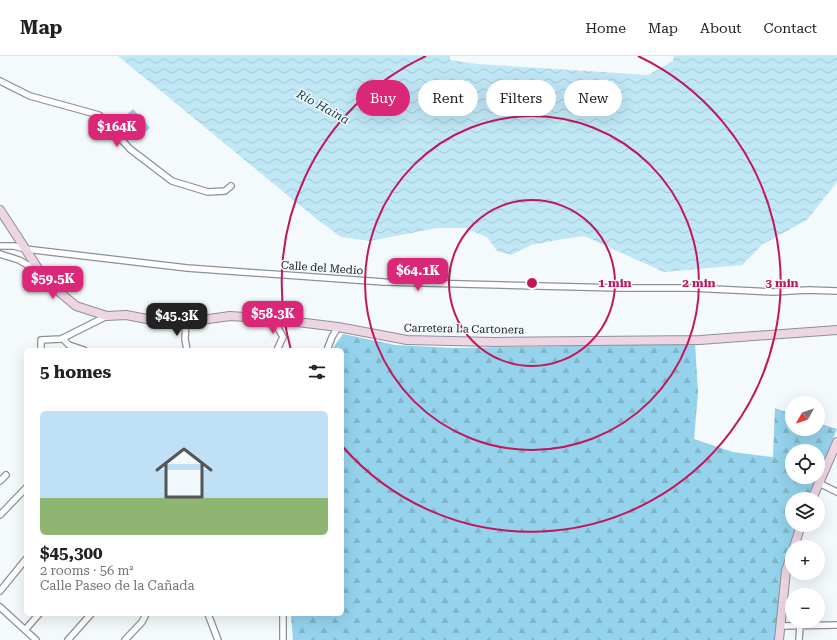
<!DOCTYPE html>
<meta charset="utf-8">
<style>
:root{--surface:#fff;--page:#f2f2f2;--text:#202124;--muted:#757577;--line:#e0e0e0;--accent:#db2777}
body{margin:0;font-family:"Roboto Serif",serif;background:var(--page);color:var(--text);height:100vh;display:flex;flex-direction:column;font-size:15px;white-space:nowrap}
*{box-sizing:border-box;margin:0}
p{font-size:13px;color:var(--muted)}
.icon{flex:none;width:22px;height:22px;fill:none;stroke:currentColor;stroke-width:2;stroke-linecap:round;stroke-linejoin:round}
.map{position:relative;flex:1;overflow:hidden}
.drawer{position:absolute;left:24px;top:292px;width:320px;height:268px;display:flex;flex-direction:column;background:var(--surface);border-radius:6px;box-shadow:0 4px 16px #0002}
.drawer>*{flex:none}
.hud{position:absolute;left:356px;top:24px;width:380px;height:36px;display:flex;gap:8px}
.needle{width:26px;rotate:230deg}
.fabs{position:absolute;left:785px;top:340px;display:grid;gap:8px}
.fabs a{display:grid;place-items:center;width:40px;height:40px;border-radius:50%;background:var(--surface);box-shadow:0 4px 16px #0002;font-size:20px}
.price{position:absolute;translate:-50% -34px;padding:0 9px;border-radius:8px;background:var(--accent);color:#fff;font-size:13px;line-height:26px;filter:drop-shadow(0 1px 2px #0008)}
.price::after{content:'';position:absolute;left:50%;top:24px;width:12px;height:9px;margin-left:-6px;background:inherit;clip-path:polygon(0 0,100% 0,50% 100%)}
.price.current{background:#222;color:#fff}
ul{padding:0;list-style:none}
li{display:grid;align-content:center;gap:8px;height:212px;padding:0 16px}
li span{display:grid;place-items:center;height:124px;border-radius:6px;color:#555}
li>.icon{margin-inline-start:auto}
span .icon{width:72px;height:72px;fill:#fffc;stroke-width:1}
li b{font-size:17px}
h2{display:flex;justify-content:space-between;align-items:center;height:48px;padding:0 16px;font-size:17px}
.pill{padding:0 14px;border-radius:18px;background:var(--surface);box-shadow:0 4px 16px #0002;font-size:14px;line-height:36px}
.pill.current{background:var(--accent);color:#fff}
header{display:flex;align-items:center;gap:24px;box-sizing:border-box;height:56px;padding:0 20px;background:var(--surface);border-bottom:1px solid var(--line)}
header strong{font-size:19px}
nav{display:flex;gap:22px;margin-inline-start:auto;font-size:14px}
.map>svg:first-child{display:block}
.forest{fill:url(#forest-firs)}
.garden{fill:#94d3eb}
.water{fill:url(#water-waves)}
.lines{fill:none;stroke-linecap:round;stroke-linejoin:round}
.street-casing{stroke:#8c9193;stroke-width:8}
.secondary-casing{stroke:#8c9193;stroke-width:10}
.street{stroke:#fff;stroke-width:5.5}
.secondary{stroke:#edd5e4;stroke-width:8}
.ring{fill:none;stroke:#c2185b;stroke-width:2}
.labels{text-anchor:middle;dominant-baseline:central;stroke-width:3;stroke-linejoin:round;paint-order:stroke}
.street-label{font-size:11px;fill:#17191a;stroke:#f4fafc}
.water-label{font-size:12px;font-style:italic;fill:#093c4c;stroke:#f4fafc}
.centre{fill:#c2185b;stroke:#f4fafc;stroke-width:2}
.ring-label{font-size:12px;text-anchor:middle;font-weight:bold;fill:#c2185b;stroke:#f4fafc;stroke-width:3;stroke-linejoin:round;paint-order:stroke}
</style>
<header>
<strong>Map</strong>
<nav><a>Home</a><a>Map</a><a>About</a><a>Contact</a></nav>
</header>
<div class="map">
<svg width="837" height="584" viewBox="0 0 837 584">
<defs>
<pattern id="forest-firs" width="22" height="20" patternUnits="userSpaceOnUse"><rect width="22" height="20" fill="#94d3eb"/><path d="M5 1l3.5 6h-7zM16 11l3.5 6h-7z" fill="#7fb5c9"/></pattern>
<pattern id="water-waves" width="16" height="10" patternUnits="userSpaceOnUse"><rect width="16" height="10" fill="#c0e7f6"/><path d="M0 5q4-4 8 0t8 0" fill="none" stroke="#a4c6d2"/></pattern>
</defs>
<rect width="100%" height="100%" fill="#f4fafc"/>
<path class="forest" d="M343,278L395,289L454,292L695,288L698,337L694,383L733,396L773,401L775,352L792,358V373H818V367L837,373L818,419V395H792V421H817L808,443H792V469H797L784,513L780,533L775,584H293L291,558H342V294H333V292Z"/>
<path class="garden" d="M133,53L150,72L138,82L122,63Z"/>
<path class="water" d="M118,0H450V4L477,8L648,19L673,5L674,0H837V126L807,164L763,188L742,209L664,216L584,180L563,183L531,189L511,199L497,195L487,181L465,172H437L370,185L341,181L319,165Z"/>
<g class="lines">
<defs>
<path id="street" d="M0,25L30,40L99,59L130,93L172,125L208,136L225,135L231,130
M0,190H14L25,193L187,212L384,226L620,232H691L773,236L808,234L837,235
M0,198L19,204L38,215
M273,263L283,281L277,294
M186,266L185,283L187,294
M63,283L69,289L84,294
M41,294V284L61,283L107,260
M327,294L332,281L338,271
M0,425L6,419
M819,427L837,436
M0,459L26,432
M0,535L26,503
M0,551L36,584
M208,558L218,584
M283,558V584
M781,570L837,569
M25,574L39,558
M68,584L91,558
M125,584L142,566L146,558
M799,584L800,570"/>
<path id="secondary" d="M0,154L41,217L57,234L76,250L107,260L126,259L173,268L230,260L273,263L338,271L407,284L495,286L700,284L837,274
M812,443L837,386
M794,491L801,469
M779,584L786,515L792,496"/>
</defs>
<use href="#street" class="street-casing"/>
<use href="#secondary" class="secondary-casing"/>
<use href="#street" class="street"/>
<use href="#secondary" class="secondary"/>
</g>
<g class="ring">
<circle cx="532" cy="227" r="83"/>
<circle cx="532" cy="227" r="167"/>
<path d="M291 294A250 250 0 0 1 426 0M638 0A250 250 0 1 1 343 391"/>
</g>
<g class="labels">
<g class="street-label">
<text transform="translate(322 212) rotate(4)">Calle del Medio</text>
<text transform="translate(464 273) rotate(1)">Carretera La Cartonera</text>
</g>
<g class="water-label">
<text transform="translate(323 51) rotate(29)">Río Haina</text>
</g>
</g>
<circle cx="532" cy="227" r="6" class="centre"/>
<g class="ring-label">
<text x="615" y="231">1 min</text>
<text x="699" y="231">2 min</text>
<text x="782" y="231">3 min</text>
</g>
</svg>
<div class="fabs">
<a><svg class="needle" viewBox="-14 -14 28 28"><path d="M0-13l5 13h-10z" fill="#e53935"/><path d="M0 13l5-13h-10z" fill="#757577"/></svg></a>
<a><svg class="icon" aria-label="locate" viewBox="0 0 24 24"><circle cx="12" cy="12" r="6"/><path d="M12 2v4M12 18v4M2 12h4M18 12h4"/></svg></a>
<a><svg class="icon" aria-label="layers" viewBox="0 0 24 24"><path d="M12 4l9 5-9 5-9-5zM3 14l9 5 9-5"/></svg></a>
<a>+</a>
<a>−</a>
</div>
<b class="price" style="left:117px;top:92px">$164K</b>
<b class="price" style="left:418px;top:236px">$64.1K</b>
<b class="price" style="left:53px;top:244px">$59.5K</b>
<b class="price" style="left:273px;top:279px">$58.3K</b>
<b class="price current" style="left:177px;top:281px">$45.3K</b>
<div class="hud">
<a class="pill current">Buy</a>
<a class="pill">Rent</a>
<a class="pill">Filters</a>
<a class="pill">New</a>
</div>
<section class="drawer">
<h2>5 homes<svg class="icon" aria-label="filters" viewBox="0 0 24 24"><path d="M4 7h16M4 17h16"/><circle cx="9" cy="7" r="2"/><circle cx="15" cy="17" r="2"/></svg></h2>
<ul>
<li><span style="background:linear-gradient(#bfe0f5 70%,#8fb573 0)"><svg class="icon" aria-label="home" viewBox="0 0 24 24"><path d="M3 11l9-7 9 7M6 9v11h12V9"/></svg></span><div><b>$45,300</b><p>2 rooms · 56 m²</p><p>Calle Paseo de la Cañada</p></div></li>
</ul>
</section>
</div>
